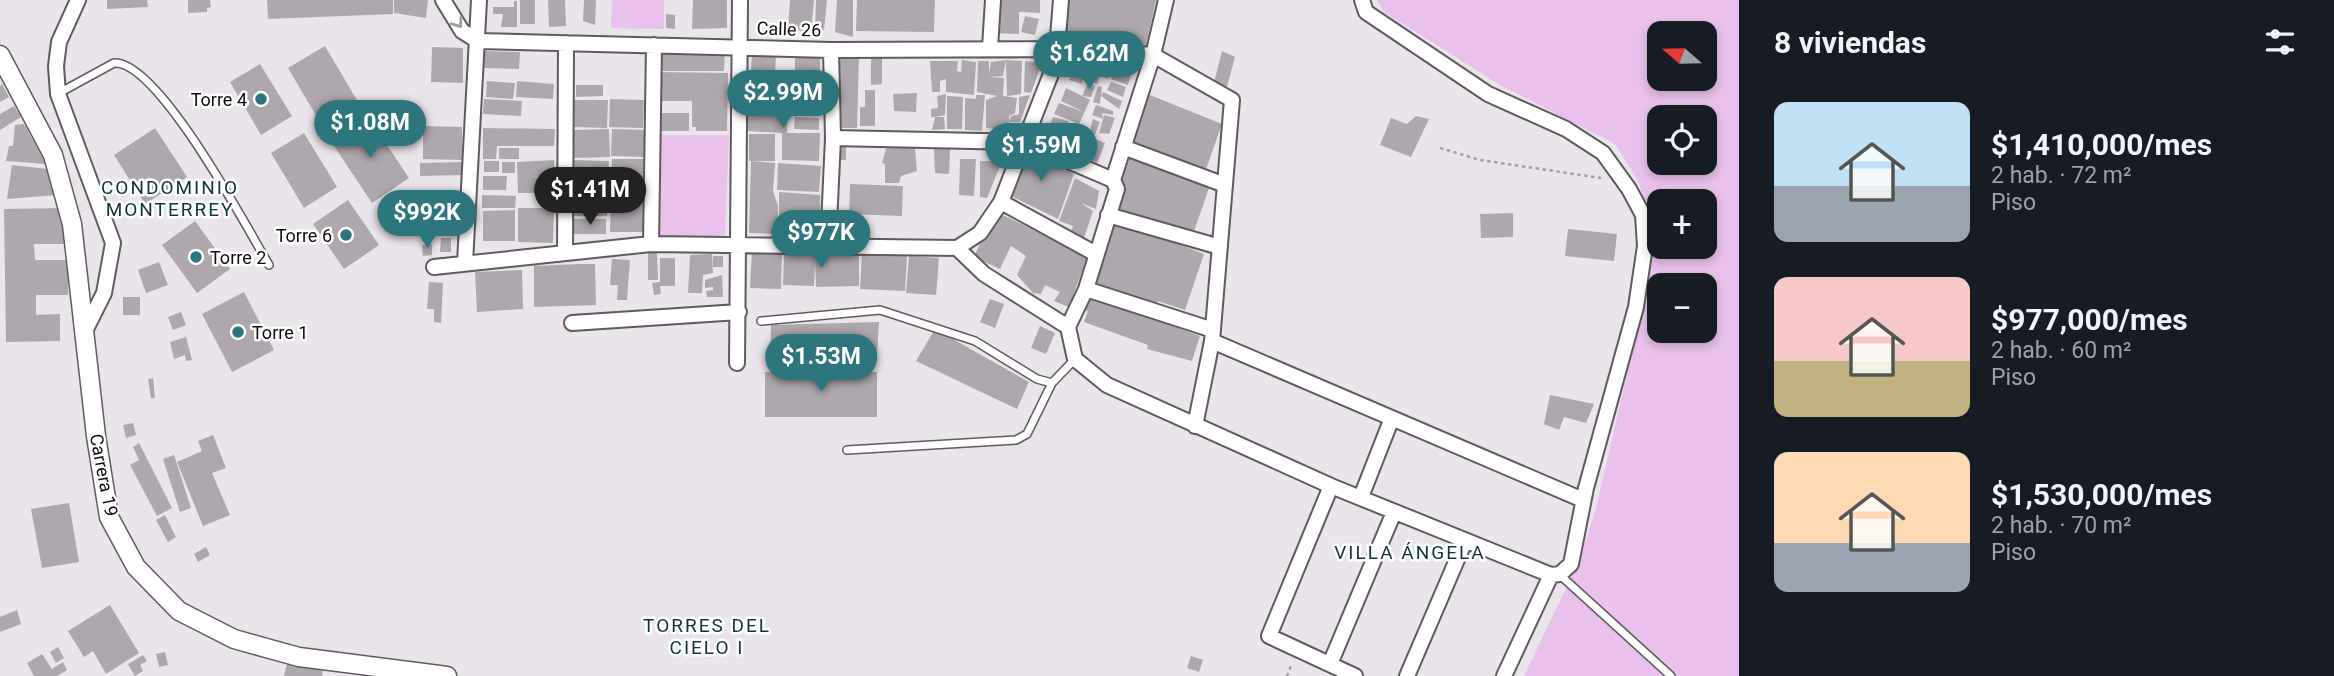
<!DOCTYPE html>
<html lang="es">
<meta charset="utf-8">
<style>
:root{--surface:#171b24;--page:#242831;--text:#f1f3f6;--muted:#9ea1a6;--accent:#2d767d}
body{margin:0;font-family:Roboto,sans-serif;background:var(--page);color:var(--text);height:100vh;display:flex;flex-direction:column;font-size:26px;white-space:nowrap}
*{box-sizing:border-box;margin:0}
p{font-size:23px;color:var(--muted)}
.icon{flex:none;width:38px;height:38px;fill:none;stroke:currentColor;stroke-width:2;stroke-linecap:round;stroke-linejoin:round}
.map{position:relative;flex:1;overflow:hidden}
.panel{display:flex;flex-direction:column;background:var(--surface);width:595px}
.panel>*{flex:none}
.needle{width:46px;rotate:290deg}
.controls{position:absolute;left:1647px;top:21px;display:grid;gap:14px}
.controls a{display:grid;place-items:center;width:70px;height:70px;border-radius:14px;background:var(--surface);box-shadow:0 4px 10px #0003;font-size:35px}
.price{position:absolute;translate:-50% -60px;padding:0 16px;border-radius:24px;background:var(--accent);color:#fff;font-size:23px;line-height:46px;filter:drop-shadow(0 2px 4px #0008)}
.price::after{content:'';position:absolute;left:50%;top:42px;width:21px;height:16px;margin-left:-10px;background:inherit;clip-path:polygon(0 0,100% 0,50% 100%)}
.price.on{background:#222;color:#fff}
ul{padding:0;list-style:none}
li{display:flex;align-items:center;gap:21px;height:175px;padding:0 35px}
li span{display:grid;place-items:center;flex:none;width:196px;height:140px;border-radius:14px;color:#555}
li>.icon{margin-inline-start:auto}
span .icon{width:84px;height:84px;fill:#fffc;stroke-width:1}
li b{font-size:30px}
h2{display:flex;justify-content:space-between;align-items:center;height:84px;padding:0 35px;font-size:30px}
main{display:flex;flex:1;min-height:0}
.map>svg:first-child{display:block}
.green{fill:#e9c1ec;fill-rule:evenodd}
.building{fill:#aea8ae}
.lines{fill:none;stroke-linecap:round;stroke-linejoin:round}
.service-casing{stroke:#605a60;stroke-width:10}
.minor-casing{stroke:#605a60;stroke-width:18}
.tertiary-casing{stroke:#605a60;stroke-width:21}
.path{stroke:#a5a0a6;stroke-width:2.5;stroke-dasharray:3.5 3.5;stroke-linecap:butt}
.service{stroke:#fff;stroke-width:7}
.minor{stroke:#fff;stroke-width:14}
.tertiary{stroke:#fff;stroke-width:18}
.oneway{stroke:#9f9e9f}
.poi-dot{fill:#2d767d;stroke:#fff;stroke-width:2.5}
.labels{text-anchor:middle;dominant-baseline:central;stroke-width:5;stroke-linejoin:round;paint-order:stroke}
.street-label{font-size:18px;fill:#0e0c0f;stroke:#fff}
.poi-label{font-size:18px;fill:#0e0c0f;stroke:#fff;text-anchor:end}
.neighbourhood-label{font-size:19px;letter-spacing:2px;fill:#123438;stroke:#fff}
</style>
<main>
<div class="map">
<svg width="1739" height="676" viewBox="0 0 1739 676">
<rect width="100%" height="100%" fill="#eae4eb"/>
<path class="green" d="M612,0H664V29L611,28Z
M1377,0H1739V676H1524L1580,559L1595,512L1649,279L1650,218L1638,181L1615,144L1500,85L1384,12ZM1659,33H1704V79H1659ZM1659,117H1704V163H1659ZM1659,201H1704V247H1659ZM1659,285H1704V331H1659Z
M655,135H729L725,235L653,242Z"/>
<path class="building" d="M107,0H147L148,7L107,9Z
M188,0H210L211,7L207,8V12L188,13Z
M267,0H393V14L268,19Z
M394,0H428L426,18L394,13Z
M520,0H535V24H520Z
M548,0H565L566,26L549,27Z
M584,0H596L595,25L583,21Z
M693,0H727V28L692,29Z
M790,0H814L811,32L788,29Z
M816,0H827L824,30L815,29Z
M837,0H853V37L835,32Z
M857,0H935L934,32L856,31Z
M993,0H1040V13L1019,12V34L992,33Z
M1068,0H1156L1146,45L1139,44L1136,37L1107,35L1090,38L1061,34Z
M514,1H517V27H501L503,14H493V7H514Z
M666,14L675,15V29L666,28Z
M1025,16L1039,19L1035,35L1021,32Z
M325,46L361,107L324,129L288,68Z
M432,47L463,48V83L431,82Z
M657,48L725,51L724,71H656Z
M485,51L520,52L519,69L484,68Z
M1222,51L1235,57L1225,94L1213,87Z
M752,54L776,56L775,72L751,70Z
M839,55L859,56L857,128H839Z
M795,56H820V72L795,73Z
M871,58H882V84L871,85Z
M962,60L976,62L974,95L946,92V79L940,81V92H932L930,61H958L957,71L961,72Z
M1006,60L1022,61L1021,94L1007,96Z
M1006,60L1003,76L989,77L1004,78L1003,96L1017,98L1015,113L1009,116V130L986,128V100L997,96L977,92L978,61H989V74L991,62Z
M1025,61L1042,63L1031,93L1024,92Z
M260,64L292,116L261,135L230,82Z
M1075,64L1088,68L1082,84L1069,80Z
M1105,65L1113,67L1108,79L1100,75L1097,84L1090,80L1095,66L1103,68Z
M1116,65L1132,71L1128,85L1111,79Z
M656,72L728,73L727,131H696V127H692V101H655Z
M751,73H784V87H751Z
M794,75H819V100H793Z
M487,81L515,83L513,99L486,97Z
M517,81L554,84L553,99L516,97Z
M1111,82L1126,87L1123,97L1107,90Z
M1088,83L1095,86L1091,97L1082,96Z
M2,84L9,97L0,102V86Z
M576,85H603V96L576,97Z
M1098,86L1102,87L1100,104L1093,102Z
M1066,88L1090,100L1079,124L1088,128L1086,135L1105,143L1097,163L1069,152L1079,124L1054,114L1059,103L1084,112L1061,101Z
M865,90H875V126H860V107H865Z
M1140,91L1222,124L1205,172L1122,139Z
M1103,92L1122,101L1119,109L1101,96Z
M917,93L916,112L894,111L893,94Z
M946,94L945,115L935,117H944L945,129L932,130L935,117H931V109L938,108L937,96Z
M976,95H985L982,131L965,130V98L976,99Z
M1030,95L1020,122H1009L1011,116L1019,114V97Z
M947,96L963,97L962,129H947Z
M484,99L522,101L521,116L483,114Z
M610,99L644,100L643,128L609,127Z
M574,100H608L607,128L573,127Z
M748,100L788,102L787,133H820L819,161L782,160V133L747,131Z
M793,102L820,104V116L793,115Z
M1096,105L1113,111V115L1102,113L1103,119L1104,115L1115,118L1109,134L1099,133L1103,119L1092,115Z
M14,106L21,117L0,130V114Z
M656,113H689V131H655Z
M1416,116L1429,119L1411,157L1380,145L1391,118L1407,124Z
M795,117L819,118V130L794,129Z
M1053,117L1069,121L1058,144L1045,136Z
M369,118L409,178L372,203L332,143Z
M1093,119L1100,122L1095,135L1089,133Z
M24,124L46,164L6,161L9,146H13L15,125Z
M423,126L462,127V160L423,159Z
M155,128L187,177L145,204L114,155Z
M483,128L555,129L554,146H497L496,159H483Z
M609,129L610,157L574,158V130Z
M612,129L647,130V157L611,156Z
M304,133L337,187L304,208L271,153Z
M749,134H775V161H749Z
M887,145L915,149L917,171L901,176L899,183H885V164L882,163Z
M839,146L846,147V160H839Z
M1028,146L1074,174L1058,219L1005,193Z
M499,148H519V159H499Z
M934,149H950L949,174L935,173Z
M1130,156L1210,185L1192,237L1111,209Z
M612,159H648L646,232H610Z
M960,159H976L974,196L959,195Z
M554,160L555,176L529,177L554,178V193H518L517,162Z
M574,160L609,161L607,216H573Z
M484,161H499V172H484Z
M751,161L775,163L773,191L778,206V234L749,233Z
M980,161H1002L987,198L980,197Z
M463,162V175L420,176V163Z
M502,162H515V173H502Z
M778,163L821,166L819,192L777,190Z
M12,165L48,169L57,195L7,199Z
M483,176H507L506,190H483Z
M1075,178L1099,191L1096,209L1081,203L1093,211L1084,238L1070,233L1073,226L1059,221Z
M850,184L903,186L902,216L849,214Z
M465,191L466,205H451V192Z
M779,192L820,195V237L779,235Z
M482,195L516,196L515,208H482Z
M348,200L379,245L344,269L313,224Z
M450,203V208H463L464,221L452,222V231L422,232V224L441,223L440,213H451H423V204Z
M65,208V244H34L35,260H68V295H36V315L60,314V341L6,342L4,209Z
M518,208H554L553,243L518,242Z
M515,210V241H483V211Z
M995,211L1087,257L1069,307L1054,301L1060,292L1045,285L1041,294L1033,293L1017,275L1026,256L1011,246L1000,269L974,257Z
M1513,213V237L1481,238L1480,214Z
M573,219H606V234H573Z
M195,221L230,269L197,293L162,245Z
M1108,223L1122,227L1123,223L1204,254L1185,310L1158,301L1157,305L1090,283Z
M1568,229L1617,234L1614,261L1565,256Z
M441,238H451V252H440Z
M432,244V255L423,256L422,245Z
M752,251L782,252L781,289L750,288Z
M648,253H657L658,280H648Z
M784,253L859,254V286L816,287L815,262L814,286L783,285Z
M862,253L907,255L905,291L860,289Z
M712,254L713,273L703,275L702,293H688L690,255Z
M713,256H723V267H713Z
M909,256L939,258L936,295L906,293Z
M660,258H675V286H660L661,294L654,295L652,283L660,282Z
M612,259L630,260L627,300H617L618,285H610Z
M159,262L168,285L146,293L138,270Z
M579,264H595L596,305L534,307V266Z
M522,270L523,309L477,312L475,272Z
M722,275L723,297H707L706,291L713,290V287L705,288V280Z
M429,282L443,283L441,323L434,322V309H427Z
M244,292L274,350L232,372L202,314Z
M1086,295L1200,336L1192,361L1147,349L1148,345L1084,322L1088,311L1081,309Z
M123,297H140V315H123Z
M990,299L1004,304L995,328L980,322Z
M181,312L186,325L173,330L168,317Z
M879,322L877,355L770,359L771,325Z
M1040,326L1055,333L1046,354L1031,348Z
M935,329L1029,382L1017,409L916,361Z
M186,337L192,360L186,361L185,355L174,359L170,342Z
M765,372H877V417H765Z
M153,378L155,398H151L148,379Z
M1550,395L1594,404L1586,423L1564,417L1559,430L1544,424Z
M133,423L136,435L126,438L123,425Z
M213,435L226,468L212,473L230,515L203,526L177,462L202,451L198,441Z
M139,443L172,508L157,516L130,465L139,460L133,447Z
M174,455L191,508L180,512L163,459Z
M69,503L79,562L42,568L31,509Z
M165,515L176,537L168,542L156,520Z
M206,547L210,555L198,562L194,554Z
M110,605L139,653L106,674L93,651L84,657L68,631Z
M17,610L21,624L0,632V617Z
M58,647L64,658L56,663L50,652Z
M165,652L168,665L159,667L156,654Z
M42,654L52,669L63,662L67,670L57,676H34L27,663Z
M143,655L147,661L140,665L143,671L135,676L128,664Z
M1191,656L1203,660L1199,672L1187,668Z
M287,663L323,671L322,676H284Z"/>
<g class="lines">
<defs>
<path id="service" d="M59,93L114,63C158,60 247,228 269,265
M761,321L880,310L975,341L1037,379L1052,383L1075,359
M847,450L1016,440L1027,434L1052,383
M1560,575L1671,676"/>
<path id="minor" d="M78,0L59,42L56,66L58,94L113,243L104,293L85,331
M443,0L462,31L478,41L831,50L1059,49L1153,55L1232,100L1212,341L1195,426
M990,48L993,0
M833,138L1024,142L1113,180
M1123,147L1225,185
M1001,202L1096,254
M1108,215L1220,247
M651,244L654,45
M828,246L833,138L831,50
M957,248L984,274L1068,327L1075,359L1107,385L1331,486L1551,575L1560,574L1571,564L1586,488L1636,307L1645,246L1643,215L1629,189L1603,153L1566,129L1488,94L1366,12L1362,0
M565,253L566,43
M465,263L479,0
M434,267L651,244L957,248L980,233L1001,202L1056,61L1061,0
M1086,289L1213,330
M572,323L739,312
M1068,327L1086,289L1117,189L1113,180L1153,55L1166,0
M1212,341L1583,500
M737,363L740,0
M1331,486L1269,636L1355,676
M1361,497L1392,418
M1330,664L1394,512
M1407,676L1465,541
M1504,676L1551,575"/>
<path id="tertiary" d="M0,55L53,155L72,224L96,436L109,517L136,567L179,611L234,639L299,657L447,676"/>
</defs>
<use href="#service" class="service-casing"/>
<use href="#minor" class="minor-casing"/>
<use href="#tertiary" class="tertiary-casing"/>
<path class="path" d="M1440,148L1480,160L1601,178
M1287,676L1292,663"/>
<use href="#service" class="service"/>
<use href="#minor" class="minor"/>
<use href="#tertiary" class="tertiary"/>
</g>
<defs><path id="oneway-chevron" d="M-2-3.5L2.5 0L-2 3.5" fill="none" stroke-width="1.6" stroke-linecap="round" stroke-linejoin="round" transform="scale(1.75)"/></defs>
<use class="oneway" href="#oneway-chevron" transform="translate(458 23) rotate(55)"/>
<g class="poi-dot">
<circle cx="261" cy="99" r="7"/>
<circle cx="346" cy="235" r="7"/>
<circle cx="196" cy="257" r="7"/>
<circle cx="238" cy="332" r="7"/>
</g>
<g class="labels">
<g class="street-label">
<text transform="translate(789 29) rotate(2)">Calle 26</text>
<text transform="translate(104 475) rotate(79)">Carrera 19</text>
</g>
<g class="poi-label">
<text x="247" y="99">Torre 4</text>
<text x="332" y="235">Torre 6</text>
<text x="210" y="257" text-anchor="start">Torre 2</text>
<text x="252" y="332" text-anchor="start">Torre 1</text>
</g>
<g class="neighbourhood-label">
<text x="170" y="187">CONDOMINIO<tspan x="170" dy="22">MONTERREY</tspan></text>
<text x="1410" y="552">VILLA ÁNGELA</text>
<text x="707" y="625">TORRES DEL<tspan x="707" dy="22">CIELO I</tspan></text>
</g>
</g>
</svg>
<div class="controls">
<a><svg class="needle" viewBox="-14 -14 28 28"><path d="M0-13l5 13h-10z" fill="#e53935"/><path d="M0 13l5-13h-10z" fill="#9ea1a6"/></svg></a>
<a><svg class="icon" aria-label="locate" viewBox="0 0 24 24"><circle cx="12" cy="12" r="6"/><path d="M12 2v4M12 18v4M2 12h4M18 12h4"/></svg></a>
<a>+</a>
<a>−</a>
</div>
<b class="price" style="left:1089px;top:91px">$1.62M</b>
<b class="price" style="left:783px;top:130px">$2.99M</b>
<b class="price" style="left:370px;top:160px">$1.08M</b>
<b class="price" style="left:1041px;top:183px">$1.59M</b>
<b class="price on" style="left:590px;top:227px">$1.41M</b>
<b class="price" style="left:427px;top:250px">$992K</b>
<b class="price" style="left:821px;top:270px">$977K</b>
<b class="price" style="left:821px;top:394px">$1.53M</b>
</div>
<section class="panel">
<h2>8 viviendas<svg class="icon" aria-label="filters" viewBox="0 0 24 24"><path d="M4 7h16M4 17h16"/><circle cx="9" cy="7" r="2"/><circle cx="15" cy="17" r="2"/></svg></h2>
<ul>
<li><span style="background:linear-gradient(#bfe0f5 60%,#9aa5b1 0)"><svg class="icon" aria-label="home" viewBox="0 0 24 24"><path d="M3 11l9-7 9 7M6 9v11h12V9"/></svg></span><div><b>$1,410,000/mes</b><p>2 hab. · 72 m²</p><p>Piso</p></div></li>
<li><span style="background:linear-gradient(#f6c9c9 60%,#c2b280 0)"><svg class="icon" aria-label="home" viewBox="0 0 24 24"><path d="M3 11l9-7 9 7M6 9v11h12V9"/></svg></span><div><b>$977,000/mes</b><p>2 hab. · 60 m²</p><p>Piso</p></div></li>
<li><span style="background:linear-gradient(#ffd9b3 65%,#9aa5b1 0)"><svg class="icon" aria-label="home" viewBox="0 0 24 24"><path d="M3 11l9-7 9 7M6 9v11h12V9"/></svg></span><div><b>$1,530,000/mes</b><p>2 hab. · 70 m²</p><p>Piso</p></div></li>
</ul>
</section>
</main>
